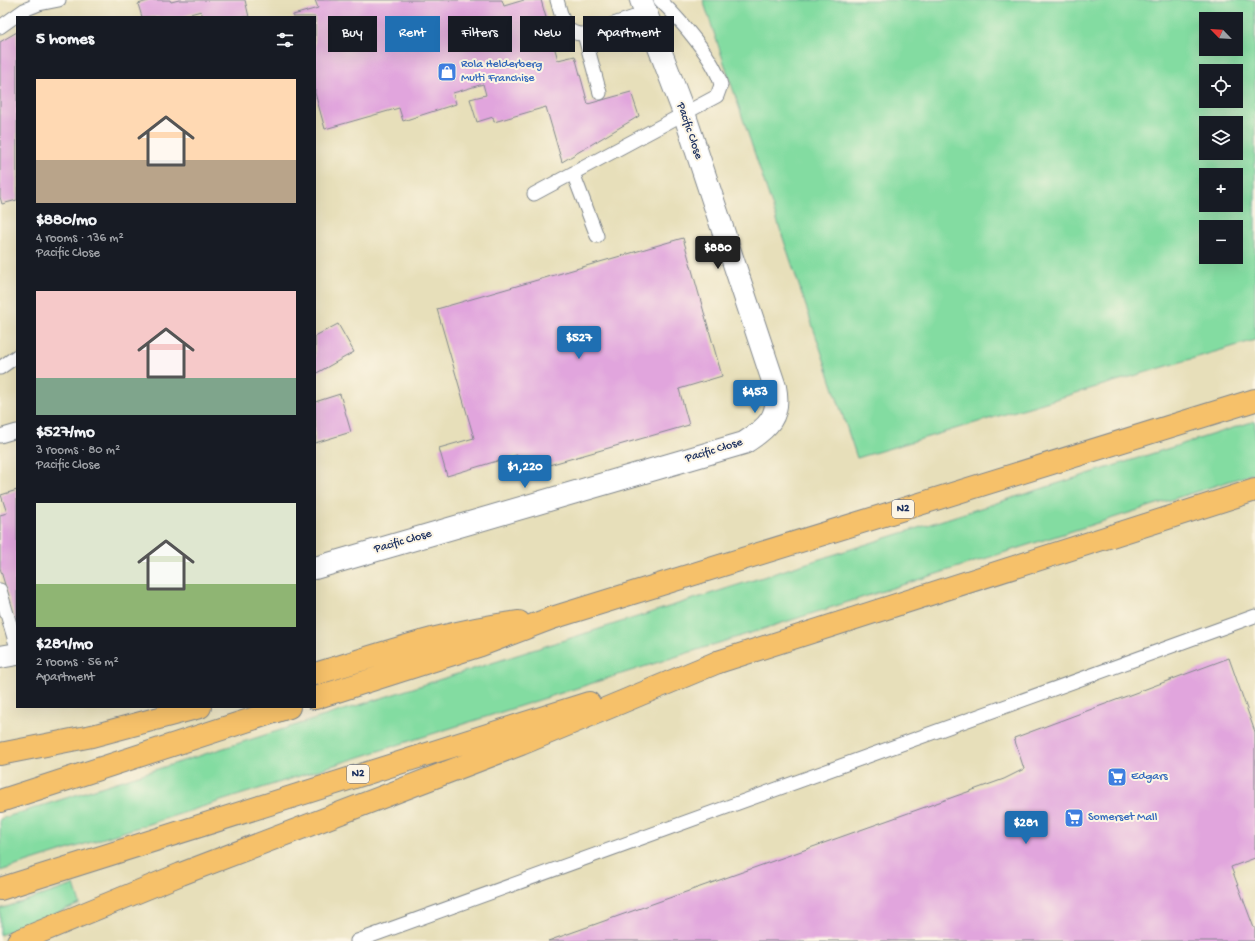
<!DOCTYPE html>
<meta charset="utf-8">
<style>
:root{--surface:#171b24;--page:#20242c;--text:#f1f3f6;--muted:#9ea1a6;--accent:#1f6fb2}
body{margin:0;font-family:"Gochi Hand",sans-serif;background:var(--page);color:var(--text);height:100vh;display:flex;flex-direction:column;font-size:15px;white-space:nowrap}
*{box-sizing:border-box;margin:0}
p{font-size:13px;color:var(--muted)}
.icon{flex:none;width:22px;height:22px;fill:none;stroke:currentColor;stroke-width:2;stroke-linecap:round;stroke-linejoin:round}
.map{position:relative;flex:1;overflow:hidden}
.panel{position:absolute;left:16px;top:16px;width:300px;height:692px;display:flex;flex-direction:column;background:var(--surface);border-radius:0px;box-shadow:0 4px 16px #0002}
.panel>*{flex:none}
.guide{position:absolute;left:328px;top:16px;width:380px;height:36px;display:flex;gap:8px}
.needle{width:26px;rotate:295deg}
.tools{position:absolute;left:1199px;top:12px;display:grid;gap:8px}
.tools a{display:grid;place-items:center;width:44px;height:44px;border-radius:0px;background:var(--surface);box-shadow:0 4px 16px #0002;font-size:20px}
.price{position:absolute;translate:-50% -34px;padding:0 9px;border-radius:4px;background:var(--accent);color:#fff;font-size:13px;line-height:26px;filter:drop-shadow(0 1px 2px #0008)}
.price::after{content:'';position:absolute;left:50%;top:24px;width:12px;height:9px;margin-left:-6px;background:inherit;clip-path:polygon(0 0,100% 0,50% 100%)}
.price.on{background:#222;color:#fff}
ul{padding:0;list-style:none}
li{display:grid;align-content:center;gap:8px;height:212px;padding:0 20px}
li span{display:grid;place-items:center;height:124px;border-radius:0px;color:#555}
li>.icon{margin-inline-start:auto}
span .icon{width:72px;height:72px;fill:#fffc;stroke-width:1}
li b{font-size:17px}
h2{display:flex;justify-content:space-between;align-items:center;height:48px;padding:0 20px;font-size:17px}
.chip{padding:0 14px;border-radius:0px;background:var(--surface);box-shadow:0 4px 16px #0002;font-size:14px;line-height:36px}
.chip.on{background:var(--accent);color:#fff}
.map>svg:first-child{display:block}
.green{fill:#83dca1;stroke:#4f8680;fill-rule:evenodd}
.building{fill:#e1a5dd}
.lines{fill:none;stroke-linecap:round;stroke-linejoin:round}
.service-casing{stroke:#81878c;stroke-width:15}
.minor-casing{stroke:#81878c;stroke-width:24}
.trunk-casing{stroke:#81878c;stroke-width:24}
.motorway-casing{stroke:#81878c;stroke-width:24}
.service{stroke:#fff;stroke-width:13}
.minor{stroke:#fff;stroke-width:22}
.trunk{stroke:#f6c16b;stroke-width:22}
.motorway{stroke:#f6c16b;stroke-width:22}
.labels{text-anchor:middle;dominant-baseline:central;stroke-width:4;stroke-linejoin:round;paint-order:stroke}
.shield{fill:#fcf5e5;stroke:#5e6a86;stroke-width:1}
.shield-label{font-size:11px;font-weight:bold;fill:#1b2f5e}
.shop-label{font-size:12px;fill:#366cbe;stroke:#fcf5e5;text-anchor:start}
.street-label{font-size:12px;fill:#1b2f5e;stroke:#fcf5e5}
</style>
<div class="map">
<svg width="1255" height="941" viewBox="0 0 1255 941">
<rect width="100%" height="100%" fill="#fcf5e5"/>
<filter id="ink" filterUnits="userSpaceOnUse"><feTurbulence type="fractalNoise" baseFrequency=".025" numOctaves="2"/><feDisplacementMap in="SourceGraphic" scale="8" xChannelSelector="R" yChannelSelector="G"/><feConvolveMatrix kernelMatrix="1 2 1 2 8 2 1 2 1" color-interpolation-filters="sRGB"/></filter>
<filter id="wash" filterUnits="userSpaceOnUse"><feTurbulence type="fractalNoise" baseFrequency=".012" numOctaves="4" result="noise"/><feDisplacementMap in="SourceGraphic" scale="16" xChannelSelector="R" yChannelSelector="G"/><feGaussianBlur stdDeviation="0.9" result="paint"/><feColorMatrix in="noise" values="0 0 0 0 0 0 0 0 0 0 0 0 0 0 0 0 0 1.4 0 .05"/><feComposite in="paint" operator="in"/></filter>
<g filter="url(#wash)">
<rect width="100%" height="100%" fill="#e7dfba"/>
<path class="green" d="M703,0H1255V340L857,458ZM1206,19H1236V49H1206ZM1206,71H1236V101H1206ZM1206,123H1236V153H1206ZM1206,175H1236V205H1206ZM1206,227H1236V257H1206Z
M1255,421V473L0,871V819Z
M74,885L80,904L0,935V909Z"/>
<g id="blocks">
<path class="building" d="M151,0H170L171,2L179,0H245L249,17H203L201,11L180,17H142L138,4Z
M315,0H502L504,6L524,0H541L558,60L575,56L588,104L631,92L639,116L562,162L546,107L494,122L493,117L477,122L470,99L486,95L483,84L453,93L456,104L403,121L399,108L325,129L315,93V17H293V15L318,8Z
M17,32V200L2,204L0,197V42Z
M683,238L722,376L679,389L689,425L521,473L517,455L447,476L439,448L474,438L437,309Z
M338,324L354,352L315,374V336Z
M340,394L351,432L315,443V402Z
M17,490V622H16L0,568V515L7,513L1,495Z
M1229,658L1255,732V858L1231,867L1254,928L1255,927V941H548L1004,779L1024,769L1014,738Z"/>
</g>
</g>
<g filter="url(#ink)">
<use href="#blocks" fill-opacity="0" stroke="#81878c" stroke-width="1"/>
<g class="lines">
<defs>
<path id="service" d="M557,0C562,16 563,35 584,34L646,13
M39,4L59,0
M0,27L24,10L39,4L36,0
M584,34L600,93
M573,173L597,236
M534,194L717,96L721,85C715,59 679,19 660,0
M0,368L17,356
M0,436L17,431
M0,590L17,648
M357,941L1255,616"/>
<path id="minor" d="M315,568L744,443C768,428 781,416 775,387L684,113L641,0
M0,657L17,654"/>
<path id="trunk" d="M552,618L1255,400
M718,662L1255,490"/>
<path id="motorway" d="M315,674C382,654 449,630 519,622
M315,698L481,645L552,618
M0,754L92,736L200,707
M0,801L289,707
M0,889L589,703
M18,941L181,874L521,744L718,662"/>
</defs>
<use href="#service" class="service-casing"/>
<use href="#minor" class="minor-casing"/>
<use href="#trunk" class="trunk-casing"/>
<use href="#motorway" class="motorway-casing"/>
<use href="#service" class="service"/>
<use href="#minor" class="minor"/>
<use href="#trunk" class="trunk"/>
<use href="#motorway" class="motorway"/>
</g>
</g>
<defs>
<symbol id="shop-square" viewBox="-11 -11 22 22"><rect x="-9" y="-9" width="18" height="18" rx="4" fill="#3f7fe0" stroke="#fcf5e5"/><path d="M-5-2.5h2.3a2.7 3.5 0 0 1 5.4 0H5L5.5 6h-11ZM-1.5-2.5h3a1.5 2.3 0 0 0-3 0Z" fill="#fff"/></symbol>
<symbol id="supermarket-square" viewBox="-11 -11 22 22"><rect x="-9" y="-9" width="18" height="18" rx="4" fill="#3f7fe0" stroke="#fcf5e5"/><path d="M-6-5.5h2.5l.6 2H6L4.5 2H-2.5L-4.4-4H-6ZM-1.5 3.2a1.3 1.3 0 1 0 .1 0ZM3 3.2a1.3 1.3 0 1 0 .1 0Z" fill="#fff"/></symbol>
</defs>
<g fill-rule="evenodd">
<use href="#shop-square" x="436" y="61" width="22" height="22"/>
<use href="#supermarket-square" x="1106" y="766" width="22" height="22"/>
<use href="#supermarket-square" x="1063" y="807" width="22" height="22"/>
</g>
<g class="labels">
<g class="shield">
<rect x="892" y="500" width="22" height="18" rx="3"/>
<rect x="347" y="765" width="22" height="18" rx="3"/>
</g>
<g class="shield-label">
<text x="903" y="509">N2</text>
<text x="358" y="774">N2</text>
</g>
<g class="shop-label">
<text x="461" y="65">Rola Helderberg<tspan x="461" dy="14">Multi Franchise</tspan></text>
<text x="1131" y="777">Edgars</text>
<text x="1088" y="818">Somerset Mall</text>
</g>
<g class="street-label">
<text transform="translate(689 131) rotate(71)">Pacific Close</text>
<text transform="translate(714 451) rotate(-17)">Pacific Close</text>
<text transform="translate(403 542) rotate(-16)">Pacific Close</text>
</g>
</g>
</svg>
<div class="tools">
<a><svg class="needle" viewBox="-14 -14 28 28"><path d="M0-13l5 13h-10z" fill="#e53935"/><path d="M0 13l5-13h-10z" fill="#9ea1a6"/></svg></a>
<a><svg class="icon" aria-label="locate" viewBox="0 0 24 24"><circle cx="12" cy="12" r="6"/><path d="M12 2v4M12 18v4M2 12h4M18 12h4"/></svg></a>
<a><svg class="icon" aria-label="layers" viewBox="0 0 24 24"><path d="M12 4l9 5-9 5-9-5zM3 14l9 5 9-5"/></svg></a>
<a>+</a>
<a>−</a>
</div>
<b class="price on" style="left:718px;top:270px">$880</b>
<b class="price" style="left:579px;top:360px">$527</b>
<b class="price" style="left:755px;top:414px">$453</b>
<b class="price" style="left:525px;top:489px">$1,220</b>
<b class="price" style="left:1026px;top:845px">$281</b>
<div class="guide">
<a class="chip">Buy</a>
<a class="chip on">Rent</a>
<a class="chip">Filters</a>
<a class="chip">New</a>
<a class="chip">Apartment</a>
</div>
<section class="panel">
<h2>5 homes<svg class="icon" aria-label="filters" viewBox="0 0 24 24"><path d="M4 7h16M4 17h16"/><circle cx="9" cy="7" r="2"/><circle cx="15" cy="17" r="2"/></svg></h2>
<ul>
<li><span style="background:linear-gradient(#ffd9b3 65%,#b9a48a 0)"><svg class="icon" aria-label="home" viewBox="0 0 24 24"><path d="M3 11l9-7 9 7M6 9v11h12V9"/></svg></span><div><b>$880/mo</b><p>4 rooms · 136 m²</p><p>Pacific Close</p></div></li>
<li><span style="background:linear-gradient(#f6c9c9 70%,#7fa58c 0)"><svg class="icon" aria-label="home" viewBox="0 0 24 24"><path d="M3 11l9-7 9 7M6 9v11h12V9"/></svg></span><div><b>$527/mo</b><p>3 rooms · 80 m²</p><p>Pacific Close</p></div></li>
<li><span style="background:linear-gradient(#dfe7d0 65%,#8fb573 0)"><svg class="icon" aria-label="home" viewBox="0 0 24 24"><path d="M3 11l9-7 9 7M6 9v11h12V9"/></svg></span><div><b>$281/mo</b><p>2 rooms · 56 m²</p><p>Apartment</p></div></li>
</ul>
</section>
</div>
